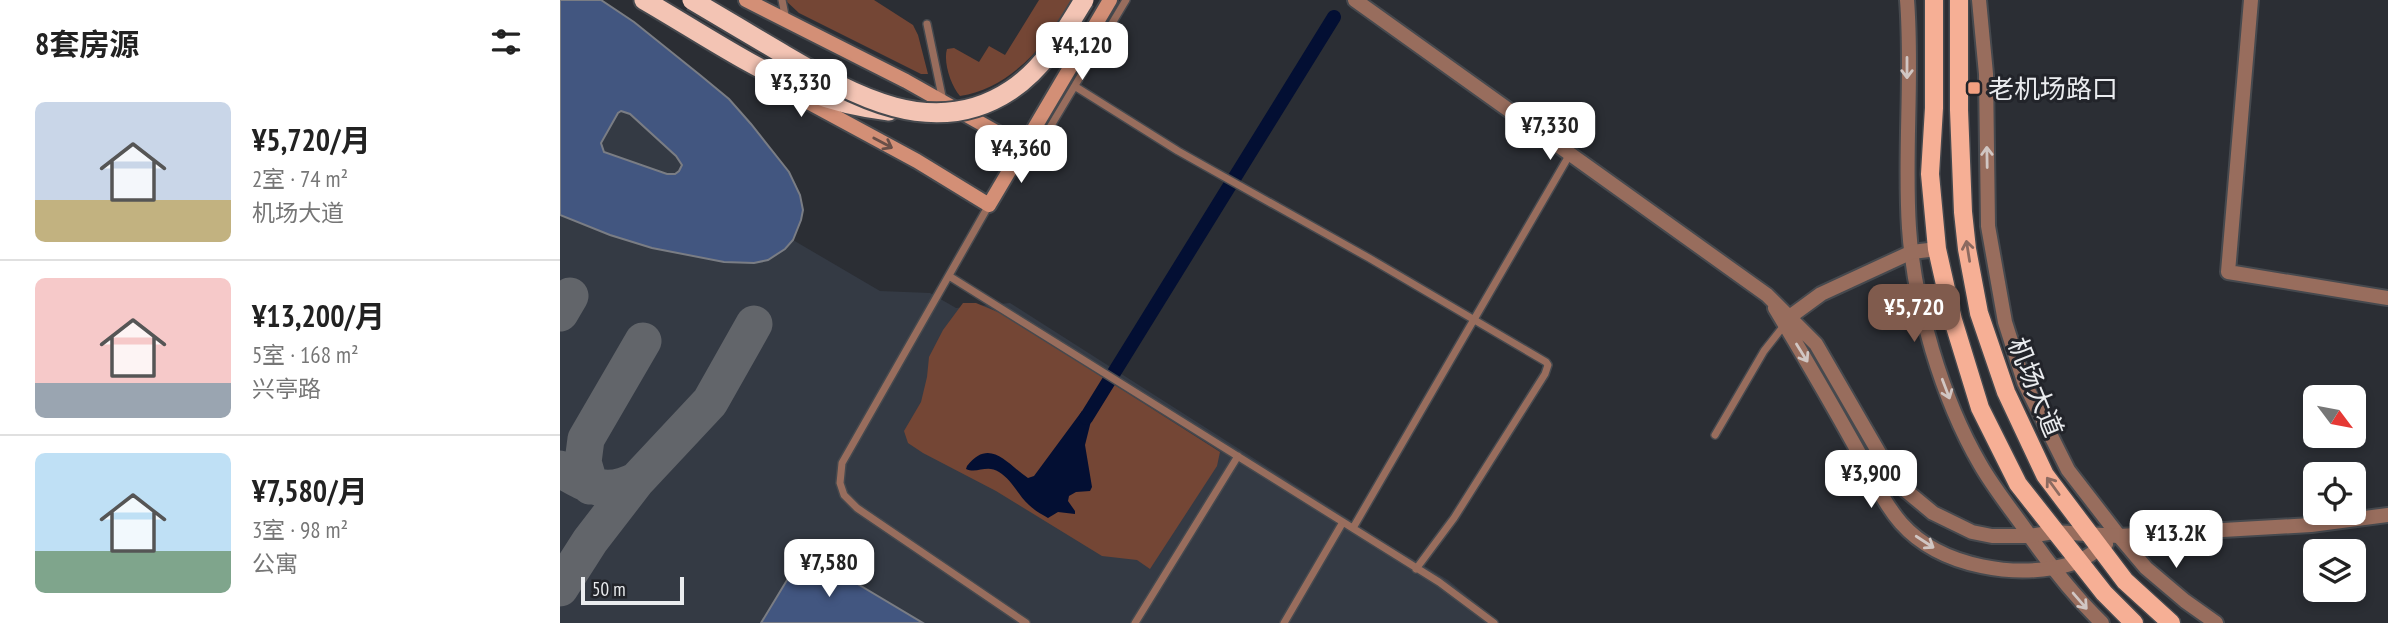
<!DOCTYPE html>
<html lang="zh">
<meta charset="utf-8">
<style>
:root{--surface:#fff;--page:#f6f6f6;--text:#222;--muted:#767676;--line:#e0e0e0;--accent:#805b4d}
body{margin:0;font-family:"PT Sans Narrow","Noto Sans SC",sans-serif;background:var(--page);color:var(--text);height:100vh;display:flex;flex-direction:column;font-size:26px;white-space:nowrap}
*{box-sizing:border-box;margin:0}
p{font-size:23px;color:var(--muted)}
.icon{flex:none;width:38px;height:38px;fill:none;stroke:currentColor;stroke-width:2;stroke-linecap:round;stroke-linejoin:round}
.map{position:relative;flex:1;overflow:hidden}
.details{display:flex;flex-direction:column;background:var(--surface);width:560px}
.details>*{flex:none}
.needle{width:46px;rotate:122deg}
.fabs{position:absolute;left:1743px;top:385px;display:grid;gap:14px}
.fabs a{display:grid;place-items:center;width:63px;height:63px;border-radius:10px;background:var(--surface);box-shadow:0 4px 10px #0003;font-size:35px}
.scale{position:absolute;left:21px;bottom:18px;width:103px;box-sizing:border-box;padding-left:7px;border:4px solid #eaecef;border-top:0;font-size:19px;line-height:24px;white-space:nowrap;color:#eaecef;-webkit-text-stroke:5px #22242a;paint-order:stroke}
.price{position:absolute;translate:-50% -60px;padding:0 16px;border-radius:14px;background:#fff;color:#222;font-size:23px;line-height:46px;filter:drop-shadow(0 2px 4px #0008)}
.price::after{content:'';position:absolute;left:50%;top:42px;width:21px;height:16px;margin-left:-10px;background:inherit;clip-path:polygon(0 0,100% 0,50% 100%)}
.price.selected{background:var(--accent);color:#fff}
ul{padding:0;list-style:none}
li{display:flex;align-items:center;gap:21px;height:175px;padding:0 35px}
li+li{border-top:2px solid var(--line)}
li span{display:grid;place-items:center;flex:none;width:196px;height:140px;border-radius:10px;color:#555}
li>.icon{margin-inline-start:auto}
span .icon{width:84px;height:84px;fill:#fffc;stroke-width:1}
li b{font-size:30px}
h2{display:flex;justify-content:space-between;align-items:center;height:84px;padding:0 35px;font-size:30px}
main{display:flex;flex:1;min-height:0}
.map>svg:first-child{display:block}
.built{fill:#343a44}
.green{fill:#744635}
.water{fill:#030f33}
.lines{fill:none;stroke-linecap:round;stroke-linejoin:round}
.canal{stroke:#030f33;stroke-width:14}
.taxiway{stroke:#62656a;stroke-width:37}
.building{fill:#425680;stroke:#7a7d84;stroke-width:2;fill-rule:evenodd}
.service-casing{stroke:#46494e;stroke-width:10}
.minor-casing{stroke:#46494e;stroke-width:18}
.tertiary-casing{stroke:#46494e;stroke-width:18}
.secondary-casing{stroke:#46494e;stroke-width:18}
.primary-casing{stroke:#46494e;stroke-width:21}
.trunk-casing{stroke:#46494e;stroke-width:23}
.service{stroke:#986d5d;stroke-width:7}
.minor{stroke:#986d5d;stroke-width:14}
.tertiary{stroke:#986d5d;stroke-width:14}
.secondary{stroke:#d38f76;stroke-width:14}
.primary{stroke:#f6af95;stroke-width:18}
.trunk{stroke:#f3c4b4;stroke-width:19}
.trunk-bridge-casing{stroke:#46494e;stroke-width:23;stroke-linecap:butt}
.trunk-bridge{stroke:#f3c4b4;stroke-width:19}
.oneway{stroke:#d1c6c3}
.oneway2{stroke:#694f48}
.oneway3{stroke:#8c6a60}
.poi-dot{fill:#f3a081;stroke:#22242a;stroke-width:2.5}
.labels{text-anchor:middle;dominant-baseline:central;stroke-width:6;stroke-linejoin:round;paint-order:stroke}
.poi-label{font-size:26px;fill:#eaecef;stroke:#22242a;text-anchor:start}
.street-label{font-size:26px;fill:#eaecef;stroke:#22242a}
</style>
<main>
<section class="details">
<h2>8套房源<svg class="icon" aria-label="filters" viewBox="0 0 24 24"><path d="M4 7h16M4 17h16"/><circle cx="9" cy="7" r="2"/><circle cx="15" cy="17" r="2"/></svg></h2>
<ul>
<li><span style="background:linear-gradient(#c9d6e8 70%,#c2b280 0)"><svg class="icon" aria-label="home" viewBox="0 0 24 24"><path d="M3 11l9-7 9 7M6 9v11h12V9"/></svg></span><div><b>¥5,720/月</b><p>2室 · 74 m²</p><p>机场大道</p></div></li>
<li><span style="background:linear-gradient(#f6c9c9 75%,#9aa5b1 0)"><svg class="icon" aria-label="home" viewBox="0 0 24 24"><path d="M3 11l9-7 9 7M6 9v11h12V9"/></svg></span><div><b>¥13,200/月</b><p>5室 · 168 m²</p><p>兴亭路</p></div></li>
<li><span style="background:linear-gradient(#bfe0f5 70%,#7fa58c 0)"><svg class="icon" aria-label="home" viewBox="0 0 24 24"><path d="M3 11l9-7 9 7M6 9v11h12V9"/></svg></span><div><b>¥7,580/月</b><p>3室 · 98 m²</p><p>公寓</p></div></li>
</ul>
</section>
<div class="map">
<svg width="1828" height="623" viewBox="0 0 1828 623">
<rect width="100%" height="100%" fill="#2b2e34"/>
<path class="built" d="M0,0H41L98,41L169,99L211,149L236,184L243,210L233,240L320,291L370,293L396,308L450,303L831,546L888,580L940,623H0Z"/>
<path class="green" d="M225,0H314L353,25L358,35L368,74H361L239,13Z
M479,0H513C488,42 452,88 400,96C391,86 383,62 387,49L394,48L419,62L429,46L445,55Z
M403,303H416L445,315L660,452L657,466L590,569L577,560L542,556L436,491L363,453L348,443L344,431L361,402L367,377L369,357L383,330Z"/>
<path class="water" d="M522,411L529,413L532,417L525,445L532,487L530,491L516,492L509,496L508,501L515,511V514L498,512L488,518C481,514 474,510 469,505C458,495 452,480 439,472C427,464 417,474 406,469L407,466C430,437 447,464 468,478L474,476Z"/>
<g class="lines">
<path class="canal" d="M526,418L774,17"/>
<path class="taxiway" d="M0,313L10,296
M0,469C28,485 45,497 77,480L150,402L194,324
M30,486L23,462L26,439L83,341
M0,588L30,541L77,480"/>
</g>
<path class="building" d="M0,0H41L74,22L140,75L169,99L191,124L229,172L240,195L243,210L241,220L233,240L225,249L208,260L194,263L164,262L92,248L50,235L0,215ZM61,111L70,114L116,156L122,165L119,171L115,174H107L44,152L41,143L58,113Z
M244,552L363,623H201Z"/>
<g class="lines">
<defs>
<path id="service" d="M222,0L226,20
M367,24L383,101
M516,87L618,151L809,258L986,362L988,365L985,374L894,518L856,569
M467,145L476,141L489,129L566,0
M429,205L282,463L280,483L284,495L297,508L466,623
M389,276L879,582L934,623
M1155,435L1204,351L1226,323
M793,528L1010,154
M575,623L678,456
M724,623L783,522"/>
<path id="minor" d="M1347,0C1353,75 1344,152 1349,228C1354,303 1382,399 1420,464C1433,487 1450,508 1465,529C1488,563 1513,595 1542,623
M1419,0L1426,74L1428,226L1445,322L1464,382L1508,470L1559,536L1586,568L1625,601L1656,623
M1691,0L1668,272L1828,298"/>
<path id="tertiary" d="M795,0L1207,295L1256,344L1322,458L1344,489L1373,513L1412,532L1432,536H1470L1494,532L1559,536L1751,525L1828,515
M1215,308C1242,353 1269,399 1295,446C1309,471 1322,501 1341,523C1381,568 1459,580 1514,563C1526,559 1536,550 1546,544
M1231,316L1261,294L1352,252L1377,249"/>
<path id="secondary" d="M186,0L346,81L463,147
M224,89L357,161L429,205L550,0"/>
<path id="primary" d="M1374,0V108L1370,174L1377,249L1393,320L1420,408L1458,484L1544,593L1574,623
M1399,0V110L1403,212L1407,249L1419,313L1446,392L1485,475L1565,581L1611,623"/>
<path id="trunk" d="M84,0C136,30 195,70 250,92C275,102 303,108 329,111"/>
</defs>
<use href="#service" class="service-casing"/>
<use href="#minor" class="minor-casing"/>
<use href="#tertiary" class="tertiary-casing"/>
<use href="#secondary" class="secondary-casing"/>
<use href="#primary" class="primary-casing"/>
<use href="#trunk" class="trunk-casing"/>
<use href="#service" class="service"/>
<use href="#minor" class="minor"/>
<use href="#tertiary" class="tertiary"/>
<use href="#secondary" class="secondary"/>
<use href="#primary" class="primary"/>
<use href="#trunk" class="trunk"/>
<defs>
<path id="trunk-bridge" d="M132,0C162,18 193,36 223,54C293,95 373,142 451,90C484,68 504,33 524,0"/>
</defs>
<use href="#trunk-bridge" class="trunk-bridge-casing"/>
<use href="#trunk-bridge" class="trunk-bridge"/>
</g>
<defs><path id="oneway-shaft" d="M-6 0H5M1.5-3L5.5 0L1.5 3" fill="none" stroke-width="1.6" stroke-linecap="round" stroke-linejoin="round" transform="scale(1.75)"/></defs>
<g class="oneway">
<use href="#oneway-shaft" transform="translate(1347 68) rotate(90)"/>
<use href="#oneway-shaft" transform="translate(1427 157) rotate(-91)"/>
<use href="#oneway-shaft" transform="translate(1242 353) rotate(58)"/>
<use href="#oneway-shaft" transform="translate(1386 389) rotate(69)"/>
<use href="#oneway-shaft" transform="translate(1365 542) rotate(33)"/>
<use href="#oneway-shaft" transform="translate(1520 601) rotate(49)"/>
</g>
<use class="oneway2" href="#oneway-shaft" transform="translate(323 143) rotate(28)"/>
<g class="oneway3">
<use href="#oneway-shaft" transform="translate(1408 251) rotate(-99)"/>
<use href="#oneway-shaft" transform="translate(1493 486) rotate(-126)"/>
</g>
<rect class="poi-dot" x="1407" y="81" width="14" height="14" rx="3.5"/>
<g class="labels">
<g class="poi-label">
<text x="1428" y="88">老机场路口</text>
</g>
<g class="street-label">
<text transform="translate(1476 387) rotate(68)">机场大道</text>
</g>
</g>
</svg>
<div class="fabs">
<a><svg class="needle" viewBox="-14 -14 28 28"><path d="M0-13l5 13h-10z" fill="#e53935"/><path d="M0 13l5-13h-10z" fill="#767676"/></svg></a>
<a><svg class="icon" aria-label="locate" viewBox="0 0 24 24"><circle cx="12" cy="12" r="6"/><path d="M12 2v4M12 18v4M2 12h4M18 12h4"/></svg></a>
<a><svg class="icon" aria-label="layers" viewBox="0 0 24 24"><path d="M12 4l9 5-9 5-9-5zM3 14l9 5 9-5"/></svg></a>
</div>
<div class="scale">50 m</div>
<b class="price" style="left:522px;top:82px">¥4,120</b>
<b class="price" style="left:241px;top:119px">¥3,330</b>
<b class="price" style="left:990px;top:162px">¥7,330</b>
<b class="price" style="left:461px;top:185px">¥4,360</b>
<b class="price selected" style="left:1354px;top:344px">¥5,720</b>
<b class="price" style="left:1311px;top:510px">¥3,900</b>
<b class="price" style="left:1616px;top:570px">¥13.2K</b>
<b class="price" style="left:269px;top:599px">¥7,580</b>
</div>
</main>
